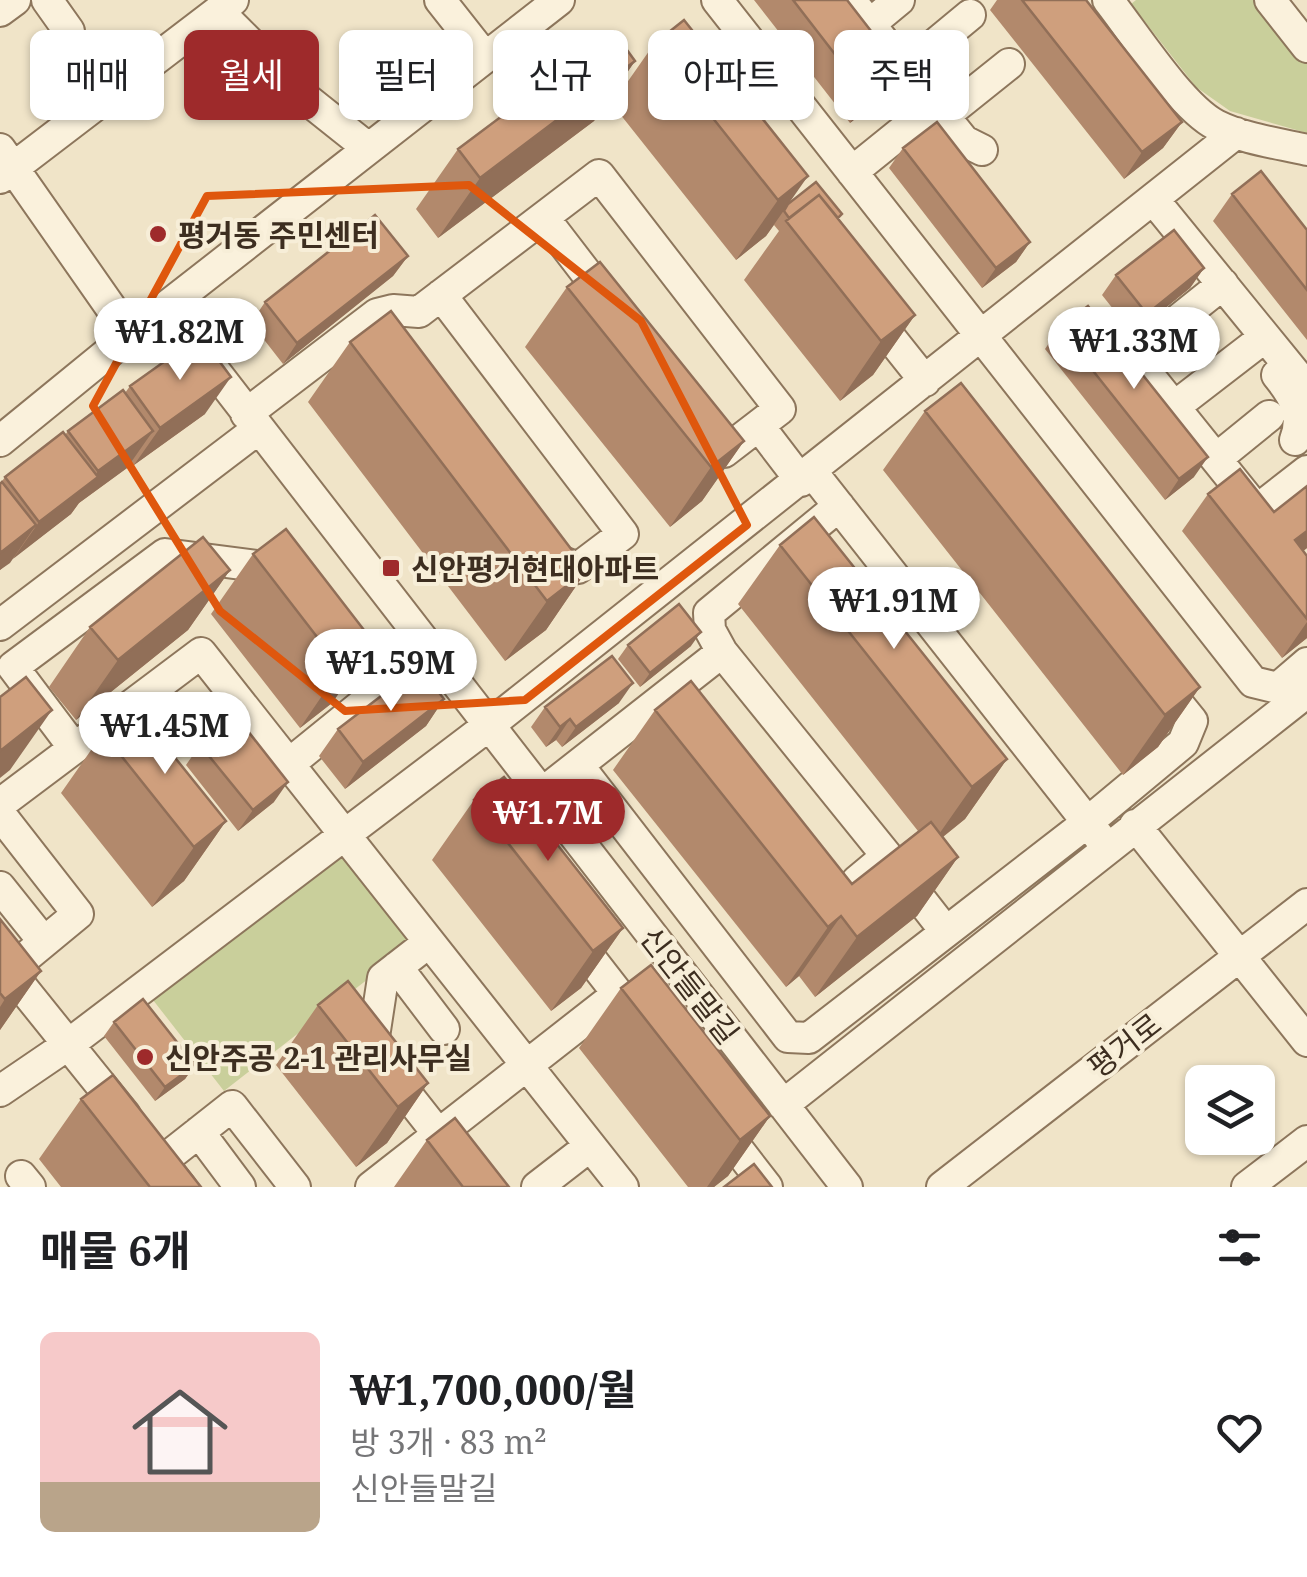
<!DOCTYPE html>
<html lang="ko">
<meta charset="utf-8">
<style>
:root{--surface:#fff;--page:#f2f2f2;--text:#202124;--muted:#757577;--line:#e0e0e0;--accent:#9e2a2b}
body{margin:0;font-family:"Noto Serif","Noto Sans KR",serif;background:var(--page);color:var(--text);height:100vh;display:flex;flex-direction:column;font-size:38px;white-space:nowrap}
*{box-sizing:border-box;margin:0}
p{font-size:32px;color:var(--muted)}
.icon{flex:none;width:55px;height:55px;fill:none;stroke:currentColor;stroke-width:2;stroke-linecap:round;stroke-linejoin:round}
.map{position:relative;height:1187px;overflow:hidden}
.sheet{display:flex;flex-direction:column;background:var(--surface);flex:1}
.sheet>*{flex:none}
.banner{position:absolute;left:30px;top:30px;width:1248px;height:90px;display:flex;gap:20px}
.fabs{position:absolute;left:1185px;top:1065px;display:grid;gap:20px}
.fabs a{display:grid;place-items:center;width:90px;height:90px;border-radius:15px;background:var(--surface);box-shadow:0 2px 8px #0004;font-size:50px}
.price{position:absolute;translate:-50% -85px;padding:0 22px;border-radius:35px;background:#fff;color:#222;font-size:32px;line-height:65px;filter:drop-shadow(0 2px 5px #0008)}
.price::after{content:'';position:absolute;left:50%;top:60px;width:30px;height:22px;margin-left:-15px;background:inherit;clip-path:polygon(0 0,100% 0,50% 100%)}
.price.on{background:var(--accent);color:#fff}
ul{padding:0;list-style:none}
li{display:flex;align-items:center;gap:30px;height:250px;padding:0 40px}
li+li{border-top:2px solid var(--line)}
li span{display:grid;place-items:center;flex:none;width:280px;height:200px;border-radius:15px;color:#555}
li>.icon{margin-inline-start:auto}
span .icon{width:120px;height:120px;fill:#fffc;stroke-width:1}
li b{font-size:42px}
h2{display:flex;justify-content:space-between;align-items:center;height:120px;padding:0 40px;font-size:42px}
.chip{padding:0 35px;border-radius:15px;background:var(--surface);box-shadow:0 2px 8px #0004;font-size:35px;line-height:90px}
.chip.on{background:var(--accent);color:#fff}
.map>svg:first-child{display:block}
.green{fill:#c9cf9b}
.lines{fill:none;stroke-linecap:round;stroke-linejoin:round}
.minor-casing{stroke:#8d765c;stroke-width:34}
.minor{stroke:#faf1dc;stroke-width:30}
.wall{fill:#b2896c}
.shaded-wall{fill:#916f58}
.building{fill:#cf9f7d;stroke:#916f58;stroke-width:2.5}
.marked{fill:none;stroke:#df570d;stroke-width:8;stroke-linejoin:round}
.poi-dot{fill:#9e2a2b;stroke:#f7eed8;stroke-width:4}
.labels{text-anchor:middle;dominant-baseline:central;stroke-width:8;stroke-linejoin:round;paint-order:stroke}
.poi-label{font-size:30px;font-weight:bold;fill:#3d2e20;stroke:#f7eed8;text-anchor:start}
.street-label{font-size:30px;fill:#3d2e20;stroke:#f7eed8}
</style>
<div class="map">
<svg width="1307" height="1187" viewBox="0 0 1307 1187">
<rect width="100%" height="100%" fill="#f0e4c8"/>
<path class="green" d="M1136,0H1260L1307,61V133L1230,111L1196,87L1131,4Z
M343,854L413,944L224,1091L153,1000Z"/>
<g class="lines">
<defs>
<path id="minor" d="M47,0L69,31
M440,0L485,57
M717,0L1253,682L1278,688L1307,663
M850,0L935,105L852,172
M1108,0C1134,33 1181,107 1216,125C1244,139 1277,143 1307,150
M1270,0L1307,47
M0,11L15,0
M219,12L304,97L368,148
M870,24L899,0
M906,68L970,15
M935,105L964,141L982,150
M944,116L1009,64
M0,149L130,335
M0,178L233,0
M1153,199L1307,388
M544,218L610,304
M1223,284L1133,356L1257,510L1307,471
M441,295L623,534L578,568L557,560L552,553
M166,308L847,1187
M870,312L925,381
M1277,375C1294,396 1305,414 1295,440
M1174,407L1265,337
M246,414L377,314L393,310L419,312L599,175L780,409L724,452L714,440
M759,426L801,481
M0,441L130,335L559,0
M1216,459L1269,416
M812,472L1099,837
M839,506L709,613L710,630L722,652L887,856L857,881
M0,625L258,429
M74,748L13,667L165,554L280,569L283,572
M289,764L379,691L334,635
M578,765L788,1037L809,1038L946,932L900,873
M541,794L722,652
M0,804L201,653L623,1187
M0,814L78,914L9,971L125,1115
M1135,825L1307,1041
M0,887L44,942
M946,932L1088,822L1183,743L1192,721L1158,679
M573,936L643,1026
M428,943L383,978L372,1050L480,1187
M397,967L444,1029
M0,1091L69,1044L488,726L1236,133
M783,1105L1307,692
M720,1126L767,1187
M199,1132L240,1187
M21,1176L30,1187
M181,1187L161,1162L232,1106L295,1187
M371,1187L618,994
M537,1187L590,1146
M942,1187L1307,904
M1247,1187L1307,1141"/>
</defs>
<use href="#minor" class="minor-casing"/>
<use href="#minor" class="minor"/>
</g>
<path class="wall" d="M754,0H847L909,80L890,106L876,117L869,108L850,123Z
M997,0H1086L1182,122L1163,148L1124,179L990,10Z
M654,44L788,204L839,219L915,315L873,375L840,401L744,280L779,231L774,225L766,236L736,260L612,104Z
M635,61L594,121L438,238L416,209L458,149Z
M903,148L1030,242L1016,262L982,288L889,168Z
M1232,194L1307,230V340L1213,221Z
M408,256L393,276L283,364L251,323L265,302Z
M1204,268L1190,288L1133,334L1102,295L1116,275Z
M567,287L744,441L702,501L670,527L525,347Z
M1059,328L1194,477L1165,500L1045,349Z
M350,342L587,570L546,630L505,661L308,402Z
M130,386L205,414L134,465L131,462L127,468L79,503L71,514L13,558L0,570V484L5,477L65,435L68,431L125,393Z
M925,411L1200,687L1158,747L1123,775L883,470Z
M1307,486V548L1303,551L1307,556V638L1282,658L1182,531L1208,494L1274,512Z
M780,545L1007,759L965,819L943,837L958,857L917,916L815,997L799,976L786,987L613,770L655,710L852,884L918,831L738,604Z
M253,554L374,643L332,703L300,728L211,614Z
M230,570L188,630L76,720L49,687L90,627Z
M628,645L691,646L640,687L618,659Z
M444,699L426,726L345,789L319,756L338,729Z
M619,703L562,747L556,740L546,747L531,727L545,707Z
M103,733L226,821L184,881L152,907L61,793Z
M200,745L274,802L238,831L186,765Z
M474,800L623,928L581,988L551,1011L432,860Z
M0,919L41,971L0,1030Z
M621,988L770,1116L728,1176L714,1187H688L579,1048Z
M318,1005L428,1083L387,1143L356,1167L276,1065Z
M114,1022L195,1065L185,1079L155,1101L104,1036Z
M81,1099L201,1187H61L39,1159Z
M427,1140L509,1187H394Z"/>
<path class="shaded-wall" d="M635,61L594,121L438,238L480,178Z
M909,80L890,106L876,117L895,91Z
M888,82L869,108L850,123L868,97Z
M1182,122L1163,148L1124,179L1142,152Z
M808,176L766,236L736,260L778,200Z
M1030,242L1016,262L982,288L996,268Z
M408,256L393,276L283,364L297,343Z
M1204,268L1190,288L1133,334L1147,314Z
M915,315L873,375L840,401L881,341Z
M231,377L205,414L134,465L160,428Z
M153,431L127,468L79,503L71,514L13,559L39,522L90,483L98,471Z
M744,441L702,501L670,527L711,467Z
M1208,457L1194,477L1165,500L1179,479Z
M36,525L10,563L0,570V553Z
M1307,531V548L1272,575L1295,540Z
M230,570L188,630L76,720L118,660Z
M587,570L546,630L505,661L547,601Z
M1307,622V638L1282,658Z
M701,632L691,646L640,687L650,673Z
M374,643L332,703L300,728L341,668Z
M633,683L619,703L562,747L576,727Z
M1200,687L1158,747L1123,775L1165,715Z
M444,699L426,726L345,789L363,762Z
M52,710L10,770L0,778V751Z
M570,719L556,740L546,747L560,727Z
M1007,759L965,819L930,847L972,787Z
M288,782L274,802L238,831L253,810Z
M226,821L184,881L152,907L194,847Z
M958,857L917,916L815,997L857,937Z
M841,916L799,976L786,987L828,927Z
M623,928L581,988L551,1011L593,951Z
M41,971L0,1030V1007L5,999Z
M195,1065L185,1079L155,1101L165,1087Z
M428,1083L387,1143L356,1167L398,1107Z
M770,1116L728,1176L714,1187H707L740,1140Z"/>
<path class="building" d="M793,0H847L909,80L895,91L888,82L868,97Z
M1022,0H1086L1182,122L1142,152Z
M684,20L808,176L778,200L654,44Z
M614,32L635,61L480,178L458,149Z
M937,122L1030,242L996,268L903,148Z
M1261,171L1307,230V290L1232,194Z
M816,182L842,214L838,218L819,195L789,218L784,211L788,204Z
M819,195L915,315L881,341L786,221Z
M375,215L408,256L297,343L265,302Z
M1174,230L1204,268L1147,314L1116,275Z
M600,262L744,441L711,467L567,287Z
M1088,306L1208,457L1179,479L1059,328Z
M391,311L587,570L547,601L350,342Z
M189,344L208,346L231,377L160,428L130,386Z
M961,383L1200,687L1165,715L925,411Z
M123,390L153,431L98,471L68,431Z
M63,432L98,477L39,522L5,477Z
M1240,469L1274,512L1307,486V531L1295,540L1307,556V619L1208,494Z
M2,482L36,525L0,553V484Z
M814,517L1007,759L972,787L780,545Z
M286,529L374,643L341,668L253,554Z
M203,537L230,570L118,660L90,627Z
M679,604L701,632L650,673L628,645Z
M612,656L633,683L576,727L570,719L560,727L545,707Z
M419,667L444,699L363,762L338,729Z
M26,677L52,710L0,751V697Z
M691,681L852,884L931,822L958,857L857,937L841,916L828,927L655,710Z
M135,708L226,821L194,847L103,733Z
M236,716L288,782L253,810L200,745Z
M504,777L623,928L593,951L474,800Z
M0,919L41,971L5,999L0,993Z
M651,965L770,1116L740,1140L621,988Z
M348,981L428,1083L398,1107L318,1005Z
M143,999L195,1065L165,1087L114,1022Z
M113,1075L201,1187H150L81,1099Z
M455,1118L509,1187H463L427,1140Z
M754,1164L772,1187H724Z"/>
<path class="marked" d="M469,185L641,321L747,525L525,700L345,711L220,611L93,406L207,196Z"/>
<g class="poi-dot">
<circle cx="158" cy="234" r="10"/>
<rect x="381" y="558" width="20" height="20" rx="5"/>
<circle cx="145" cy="1057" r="10"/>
</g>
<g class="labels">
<g class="poi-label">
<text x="178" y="234">평거동 주민센터</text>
<text x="411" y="568">신안평거현대아파트</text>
<text x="165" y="1057">신안주공 2-1 관리사무실</text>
</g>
<g class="street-label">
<text transform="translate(690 985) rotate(52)">신안들말길</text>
<text transform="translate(1124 1045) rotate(-38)">평거로</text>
</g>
</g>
</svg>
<div class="fabs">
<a><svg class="icon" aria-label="layers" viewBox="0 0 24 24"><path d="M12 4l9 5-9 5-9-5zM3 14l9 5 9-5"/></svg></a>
</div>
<b class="price" style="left:180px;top:383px">₩1.82M</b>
<b class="price" style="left:1134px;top:392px">₩1.33M</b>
<b class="price" style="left:894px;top:652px">₩1.91M</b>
<b class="price" style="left:391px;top:714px">₩1.59M</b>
<b class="price" style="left:165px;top:777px">₩1.45M</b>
<b class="price on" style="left:548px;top:864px">₩1.7M</b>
<div class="banner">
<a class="chip">매매</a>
<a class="chip on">월세</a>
<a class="chip">필터</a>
<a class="chip">신규</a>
<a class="chip">아파트</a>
<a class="chip">주택</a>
</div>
</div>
<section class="sheet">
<h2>매물 6개<svg class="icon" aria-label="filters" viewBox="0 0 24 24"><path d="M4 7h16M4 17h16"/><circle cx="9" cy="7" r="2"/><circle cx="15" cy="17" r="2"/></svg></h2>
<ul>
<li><span style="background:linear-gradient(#f6c9c9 75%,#b9a48a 0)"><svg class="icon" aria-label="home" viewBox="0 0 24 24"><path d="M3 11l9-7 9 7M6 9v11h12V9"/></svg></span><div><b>₩1,700,000/월</b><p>방 3개 · 83 m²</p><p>신안들말길</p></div><svg class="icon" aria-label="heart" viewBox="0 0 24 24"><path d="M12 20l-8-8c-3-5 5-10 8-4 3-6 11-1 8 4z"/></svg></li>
</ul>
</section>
